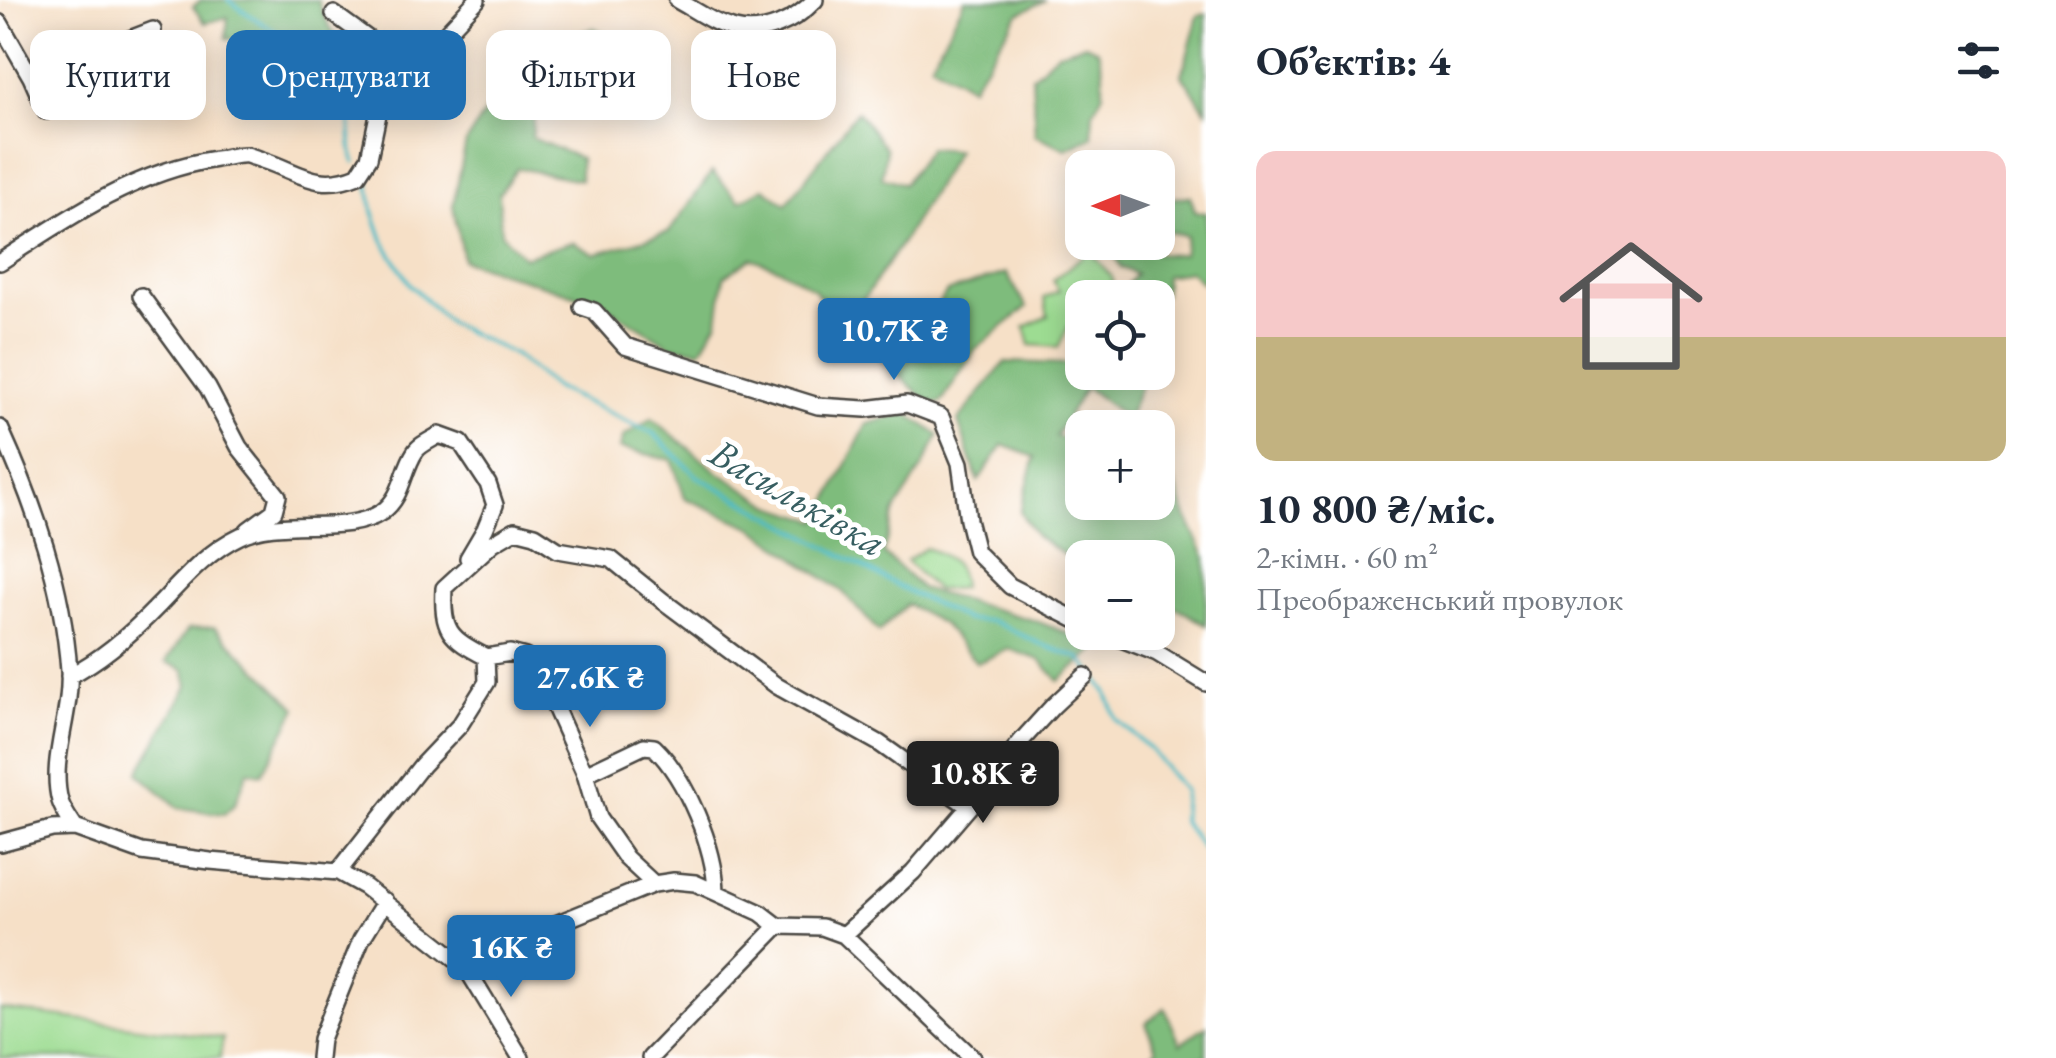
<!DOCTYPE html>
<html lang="uk">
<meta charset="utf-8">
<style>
:root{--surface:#fff;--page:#f6f6f7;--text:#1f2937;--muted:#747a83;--accent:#1f6fb2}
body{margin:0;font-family:"EB Garamond",serif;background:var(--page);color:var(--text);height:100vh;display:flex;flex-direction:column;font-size:38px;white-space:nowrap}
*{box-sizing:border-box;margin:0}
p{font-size:32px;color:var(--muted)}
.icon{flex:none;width:55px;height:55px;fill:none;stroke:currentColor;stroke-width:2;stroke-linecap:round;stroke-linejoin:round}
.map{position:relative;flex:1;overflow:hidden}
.drawer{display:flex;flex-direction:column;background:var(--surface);width:850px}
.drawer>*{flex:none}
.banner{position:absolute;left:30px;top:30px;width:950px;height:90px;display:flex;gap:20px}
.needle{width:65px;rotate:269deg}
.controls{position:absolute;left:1065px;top:150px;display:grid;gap:20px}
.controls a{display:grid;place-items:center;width:110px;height:110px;border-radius:20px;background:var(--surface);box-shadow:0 5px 25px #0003;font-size:50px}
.price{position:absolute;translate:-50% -85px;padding:0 22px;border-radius:10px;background:var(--accent);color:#fff;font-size:32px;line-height:65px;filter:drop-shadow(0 2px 5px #0008)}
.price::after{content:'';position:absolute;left:50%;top:60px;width:30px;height:22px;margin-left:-15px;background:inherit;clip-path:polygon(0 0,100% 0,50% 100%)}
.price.active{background:#222;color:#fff}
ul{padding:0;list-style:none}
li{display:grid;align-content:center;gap:20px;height:530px;padding:0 50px}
li span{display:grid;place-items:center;height:310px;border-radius:20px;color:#555}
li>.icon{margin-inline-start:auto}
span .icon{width:180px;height:180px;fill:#fffc;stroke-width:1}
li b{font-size:42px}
h2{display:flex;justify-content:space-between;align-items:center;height:120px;padding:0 50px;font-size:42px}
.chip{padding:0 35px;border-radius:20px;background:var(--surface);box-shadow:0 5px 25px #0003;font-size:35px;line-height:90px}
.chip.active{background:var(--accent);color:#fff}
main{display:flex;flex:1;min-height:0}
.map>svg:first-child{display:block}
.green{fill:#9ddc92;stroke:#64845e;stroke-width:2.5}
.forest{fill:#7ebc7c;stroke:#547454;stroke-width:2.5}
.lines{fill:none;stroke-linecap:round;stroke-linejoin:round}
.stream{stroke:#4ebcc6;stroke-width:4}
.minor-casing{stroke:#494642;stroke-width:20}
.minor{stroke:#fff;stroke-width:15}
.labels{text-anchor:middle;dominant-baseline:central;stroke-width:10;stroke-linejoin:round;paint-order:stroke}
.water-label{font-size:40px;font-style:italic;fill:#375e61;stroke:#fff}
</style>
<main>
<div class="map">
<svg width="1206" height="1058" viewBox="0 0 1206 1058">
<rect width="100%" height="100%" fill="#fff"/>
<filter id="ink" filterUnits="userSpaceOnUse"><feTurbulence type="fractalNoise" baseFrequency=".01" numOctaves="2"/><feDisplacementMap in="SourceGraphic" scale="20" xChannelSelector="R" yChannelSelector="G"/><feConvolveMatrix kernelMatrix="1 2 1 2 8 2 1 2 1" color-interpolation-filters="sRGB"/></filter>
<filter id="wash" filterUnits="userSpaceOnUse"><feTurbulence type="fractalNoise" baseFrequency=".0048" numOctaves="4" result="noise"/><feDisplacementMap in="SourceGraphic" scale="40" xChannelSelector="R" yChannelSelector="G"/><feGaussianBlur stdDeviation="2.25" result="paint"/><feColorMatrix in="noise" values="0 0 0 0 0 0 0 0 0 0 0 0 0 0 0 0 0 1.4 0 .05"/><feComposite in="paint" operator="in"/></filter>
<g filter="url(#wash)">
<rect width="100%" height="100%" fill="#f6e0c7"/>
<path class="green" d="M1089,251L1112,277L1114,297L1082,298V313L1074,316L1058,347L1030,345L1025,327L1048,316L1044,298L1059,291L1053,280Z
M926,548C948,556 961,562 962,588L936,590L906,561Z
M0,1009L223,1038L220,1058H0Z"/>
<path class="forest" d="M201,0H318C326,28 344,48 364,68L357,85L329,91L293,58L285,42L258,44L226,38L228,17L205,23L193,7Z
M965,0H1046L1018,14L971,87L931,63Z
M1206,14V111L1182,75L1198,16Z
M594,28L616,40L573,60L538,83L532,138L580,158V180L517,168L499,194L501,233L524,257L572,242L595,254L669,232L712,172L740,201L764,188L786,204L857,111L886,149L882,177L904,184L929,148L957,150L904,239L863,300L893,329L913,341L916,333L947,292L1006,273L1027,307L975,350L941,403H929L842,323L814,289L780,269L751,258L724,277L718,321L701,350L671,346L600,303L463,260L453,206L466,142L521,55Z
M1085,44L1098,50L1103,68V93L1093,112L1092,137L1066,149L1035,135L1032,76L1058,52Z
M1190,196L1195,212L1206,213V281L1202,283L1189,271L1165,276L1164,295L1157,297H1129L1128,284L1136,274L1121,268L1113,253L1123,243L1139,242C1152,256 1165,255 1183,254L1186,236L1158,229V211L1169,199Z
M1005,362L1069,364L1082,368V372L1101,373L1142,383L1127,418L1085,387L1056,436L1082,445V502H1158V460H1166L1187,518L1206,558V625L1181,610L1158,602V558H1082V567L1036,536L1020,512L1035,457L1003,445L978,481L958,421Z
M906,413L939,435L922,468L895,511L883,553L922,589L1036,621L1100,646L1059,681L1040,660L1009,649L977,663L942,624L907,604L879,632L843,592L754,528L685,498L672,460L620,448L624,436L652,418L719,473L773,506L818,521L867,424Z
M214,627L297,708L262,774L248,771L235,804L224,814L179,808L138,773L188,686L184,670L166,662L188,629Z
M1165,1008L1180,1044L1206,1026V1058H1148L1156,1050L1146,1023Z"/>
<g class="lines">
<path class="stream" d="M228,0C268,31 332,56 348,109C353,127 348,145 355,162
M367,170L373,211L383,240L410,284L449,323L513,354L555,388L653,433L697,476L911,593L967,620L992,621L1045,646L1080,658L1106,691L1117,720L1151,750L1184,791L1182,821L1206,853"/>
</g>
</g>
<g filter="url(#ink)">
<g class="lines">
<defs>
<path id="minor" d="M677,0C695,10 714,24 735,29C764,36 795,21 815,0
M334,14L381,48L413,64
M0,23L31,77L46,111
M31,77L153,30
M0,262C67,218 136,171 216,159C226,158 238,154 247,155C248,155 261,160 262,160C300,172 317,192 358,175L369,158L380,105L413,64L429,51L477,0
M141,296L208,388L239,447L278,496L274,511L248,530
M582,307L594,311L625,346L818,406L865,409L907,404L941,417L960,463L968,520L976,552L1010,586L1082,623
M0,428C35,505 63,586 69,671C72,714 49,760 60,801C63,811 70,820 75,828L142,852L210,861L338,872L365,887L465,966L486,958L536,932L654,884L674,881L695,883L761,913L778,926L822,927L844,935L973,1058
M1103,632L1157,653L1206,683
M486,657C449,638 442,631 444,588L493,543L515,530L535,535L558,550L611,559L663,601L777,686L879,743L969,807
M486,657L510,653L525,657L550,696L585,774L598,818L626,858L654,884
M69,676C103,659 133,632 159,605C183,580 208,551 240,536C280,516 346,536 382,512C403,497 402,472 415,452C419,445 431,440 439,435L461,443L488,484L495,505L485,529L468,558
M585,774L644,746L654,747C686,778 715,847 716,892
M0,843L52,829L75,828
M338,872L422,765L460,725L487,682L486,657
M844,935L913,872L969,807L1022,740L1053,706L1085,676
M465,966L521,1058
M319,1058L321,1039L361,940L385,901
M650,1058L778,926"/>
</defs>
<use href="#minor" class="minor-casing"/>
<use href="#minor" class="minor"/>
</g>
</g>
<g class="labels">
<g class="water-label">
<text transform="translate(798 497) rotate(30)">Васильківка</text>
</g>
</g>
</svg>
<div class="controls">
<a><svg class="needle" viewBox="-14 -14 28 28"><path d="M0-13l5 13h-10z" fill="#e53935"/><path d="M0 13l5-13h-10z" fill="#747a83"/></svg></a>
<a><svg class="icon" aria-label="locate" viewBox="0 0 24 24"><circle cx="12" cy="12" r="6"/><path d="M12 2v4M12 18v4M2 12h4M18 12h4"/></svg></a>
<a>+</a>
<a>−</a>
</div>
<b class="price" style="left:894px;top:383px">10.7K ₴</b>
<b class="price" style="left:590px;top:730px">27.6K ₴</b>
<b class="price active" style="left:983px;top:826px">10.8K ₴</b>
<b class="price" style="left:511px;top:1000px">16K ₴</b>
<div class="banner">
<a class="chip">Купити</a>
<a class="chip active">Орендувати</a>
<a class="chip">Фільтри</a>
<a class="chip">Нове</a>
</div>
</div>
<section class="drawer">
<h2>Об’єктів: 4<svg class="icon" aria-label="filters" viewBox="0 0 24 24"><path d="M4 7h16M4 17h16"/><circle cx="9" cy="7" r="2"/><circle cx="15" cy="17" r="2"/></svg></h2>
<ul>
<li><span style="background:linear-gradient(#f6c9c9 60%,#c2b280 0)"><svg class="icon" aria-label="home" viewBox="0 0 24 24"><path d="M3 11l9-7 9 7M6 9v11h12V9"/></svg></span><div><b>10 800 ₴/міс.</b><p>2-кімн. · 60 m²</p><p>Преображенський провулок</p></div></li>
</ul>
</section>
</main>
